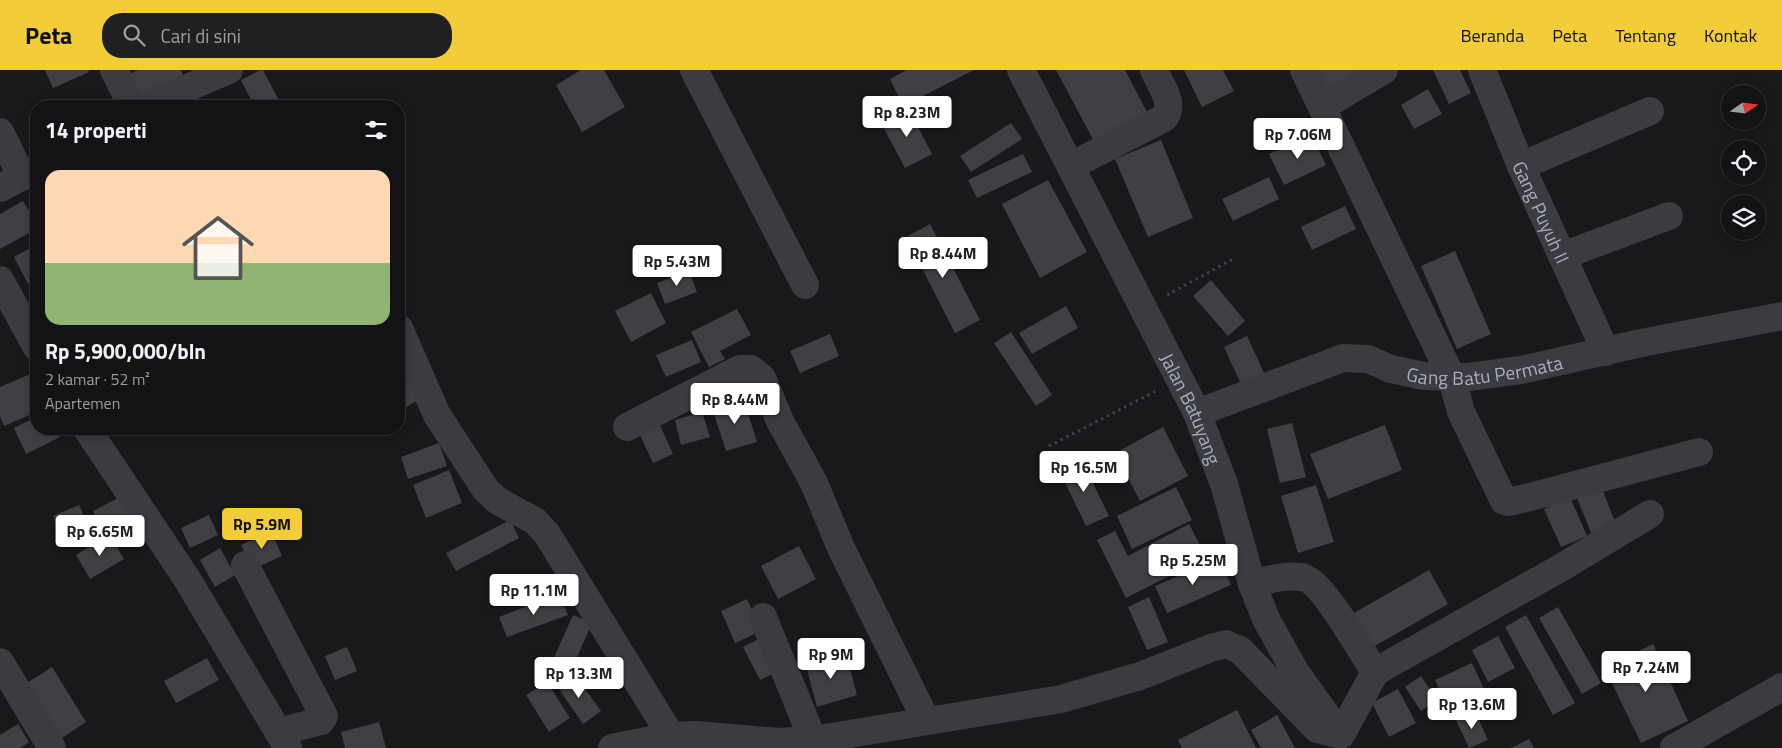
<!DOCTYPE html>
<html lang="id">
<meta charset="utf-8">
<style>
:root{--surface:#131214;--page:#202022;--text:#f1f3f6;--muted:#9d9ea0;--line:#323234;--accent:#f2cc39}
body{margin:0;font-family:"Titillium Web",sans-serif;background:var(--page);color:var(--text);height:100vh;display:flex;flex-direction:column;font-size:19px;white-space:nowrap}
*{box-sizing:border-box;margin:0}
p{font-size:16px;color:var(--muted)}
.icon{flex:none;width:28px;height:28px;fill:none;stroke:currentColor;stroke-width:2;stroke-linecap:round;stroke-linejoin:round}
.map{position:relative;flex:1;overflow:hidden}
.drawer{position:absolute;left:30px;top:30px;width:375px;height:335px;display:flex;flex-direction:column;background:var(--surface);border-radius:20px;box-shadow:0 2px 8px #0003,0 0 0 1px var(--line)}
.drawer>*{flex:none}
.needle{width:32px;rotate:76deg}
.buttons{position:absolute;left:1721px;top:15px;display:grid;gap:10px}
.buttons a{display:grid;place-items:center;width:45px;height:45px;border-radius:50%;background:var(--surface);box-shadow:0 2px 8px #0003,0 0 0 1px var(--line);font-size:25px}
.price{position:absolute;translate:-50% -42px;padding:0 11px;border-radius:5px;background:#fff;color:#222;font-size:16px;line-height:32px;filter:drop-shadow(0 1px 2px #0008)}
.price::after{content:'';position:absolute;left:50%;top:30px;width:15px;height:11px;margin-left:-8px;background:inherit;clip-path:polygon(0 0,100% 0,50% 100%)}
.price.current{background:var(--accent);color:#111}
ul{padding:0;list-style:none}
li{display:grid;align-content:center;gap:10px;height:265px;padding:0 15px}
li+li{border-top:1px solid var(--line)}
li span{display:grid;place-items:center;height:155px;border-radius:15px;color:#555}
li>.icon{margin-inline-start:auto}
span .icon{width:90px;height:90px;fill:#fffc;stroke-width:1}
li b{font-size:21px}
h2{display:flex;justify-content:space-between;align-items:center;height:60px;padding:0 15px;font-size:21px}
header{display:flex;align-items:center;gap:30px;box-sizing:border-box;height:70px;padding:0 25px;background:var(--accent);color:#111}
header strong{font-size:24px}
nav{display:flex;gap:28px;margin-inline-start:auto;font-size:18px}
.search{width:350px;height:45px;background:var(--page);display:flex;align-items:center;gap:12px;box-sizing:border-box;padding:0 18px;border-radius:20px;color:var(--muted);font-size:19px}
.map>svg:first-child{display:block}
.building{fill:#404044}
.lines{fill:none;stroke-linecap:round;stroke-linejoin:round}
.path{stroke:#3f4047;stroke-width:3;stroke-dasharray:2.5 4;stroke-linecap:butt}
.minor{stroke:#3b3b42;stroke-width:28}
.labels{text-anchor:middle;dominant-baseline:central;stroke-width:4.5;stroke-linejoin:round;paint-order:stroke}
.street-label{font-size:19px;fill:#abadba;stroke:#141316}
</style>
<header>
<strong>Peta</strong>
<div class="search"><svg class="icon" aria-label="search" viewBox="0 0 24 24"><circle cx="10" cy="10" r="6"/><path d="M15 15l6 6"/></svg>Cari di sini</div>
<nav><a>Beranda</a><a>Peta</a><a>Tentang</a><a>Kontak</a></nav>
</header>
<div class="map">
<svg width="1782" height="678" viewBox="0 0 1782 678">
<rect width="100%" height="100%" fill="#19181b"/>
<path class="building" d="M45,0H88L89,2L53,18Z
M138,0H181L184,7L136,29L125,6Z
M261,0H263L282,36H254L241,10Z
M581,0H604L625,37L582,62L556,15Z
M907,0H974L903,36L890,9Z
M1056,0H1125L1148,44L1095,73Z
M1184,0H1223L1234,21L1202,37Z
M1315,0H1359L1328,23Z
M1433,0H1460L1471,23L1449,34Z
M1428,19L1442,44L1414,59L1401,35Z
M908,38L932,84L905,98L881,53Z
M1011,53L1022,69L971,102L960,86Z
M1311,64L1326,95L1284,115L1269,84Z
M1161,70L1193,148L1148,167L1115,89Z
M1023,84L1032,102L977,128L968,110Z
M1269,107L1279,129L1233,151L1222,129Z
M36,109V133L27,113Z
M1048,110L1087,182L1040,208L1002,134Z
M23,131L36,153V159L0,179V144Z
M1345,136L1356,159L1312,180L1301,157Z
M930,154L980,250L955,263L906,167Z
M36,175V210L28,214L14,187Z
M1455,181L1491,264L1457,279L1421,196Z
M689,201L697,222L665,234L657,213Z
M1211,210L1245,251L1228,266L1193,226Z
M651,223L666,253L631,272L615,241Z
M1066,236L1078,258L1032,284L1019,263Z
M737,239L751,265L720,281L725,289L709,297L691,262Z
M1011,262L1052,325L1036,336L994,273Z
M830,264L839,286L800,303L790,281Z
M1247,266L1264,303L1241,314L1224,277Z
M692,270L701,292L666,307L656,285Z
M35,302L36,342L4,356L0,346V317Z
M404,306L418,330L399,341V309Z
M743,328L757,372L726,381L712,338Z
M702,342L710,367L681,375L675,350Z
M36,347V359H59L62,366L26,384L14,358Z
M659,353L673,384L653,393L639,363Z
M1292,353L1306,407L1280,413L1267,359Z
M1385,355L1402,400L1328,429L1310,384Z
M1163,357L1188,406L1140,431L1115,383Z
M439,373L447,396L408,409L401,387Z
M1081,389L1109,446L1086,456L1059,400Z
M449,400L462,433L426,448L413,415Z
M1316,415L1334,472L1298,483L1281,426Z
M1176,417L1192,450L1132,479L1117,446Z
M1602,418L1616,455L1592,465L1577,428Z
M120,427L130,446L103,461L93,441Z
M1570,427L1587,466L1561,477L1544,439Z
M79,435L92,465L67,477L53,446Z
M209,445L218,465L190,478L181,458Z
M510,450L519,468L456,501L446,483Z
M1189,454L1206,487L1126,528L1097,470L1115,461L1128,486Z
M271,461L282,486L253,499L241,475Z
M109,464L124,489L90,509L76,485Z
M799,476L816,509L778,529L761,496Z
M220,478L235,505L215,517L200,490Z
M1220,488L1231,515L1167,543L1155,516Z
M1429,500L1448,534L1373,577L1354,543Z
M559,524L568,545L507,567L499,547Z
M1149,527L1168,572L1147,580L1128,537Z
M747,529L761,561L735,573L721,541Z
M1558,537L1601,613L1582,624L1539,548Z
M573,545L592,553L571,601L552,592Z
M1526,545L1575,633L1553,645L1505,557Z
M1498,566L1515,598L1488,612L1472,580Z
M762,567L779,601L760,610L743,577Z
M1653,574L1688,651L1641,673L1604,597Z
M347,577L357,601L335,610L325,586Z
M846,584L857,625L817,637L806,596Z
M207,588L219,610L176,633L164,611Z
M1472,593L1487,625L1449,642L1435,610Z
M52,597L86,652L54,673L19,618Z
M574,604L601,641L583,654L557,616Z
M1421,606L1437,630L1421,641L1405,617Z
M547,612L570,648L549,662L526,625Z
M1398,619L1416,653L1389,667L1372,633Z
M1237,640L1256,678H1182L1178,670Z
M1475,641L1488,670L1469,678L1456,650Z
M1277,645L1295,678H1261L1251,660Z
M379,652L386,678H345L341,662Z
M18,654L29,672L20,678H0V665Z
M1529,669L1534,678H1511Z"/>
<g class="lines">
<path class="path" d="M1167,225L1235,188
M1049,376L1156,321"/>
<g class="minor">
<path d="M114,0L132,36"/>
<path d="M694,0L805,215"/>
<path id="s1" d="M1021,0L1197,343L1224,414L1252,514L1266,549L1296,603L1335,657"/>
<path d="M1304,0L1452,308L1461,342L1504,431L1508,432L1530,427L1699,382"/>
<path id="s2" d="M1482,0L1521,96L1606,282"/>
<path d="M145,36L229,0"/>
<path d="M1322,37L1384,0"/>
<path d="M0,62L22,107"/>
<path d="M1071,96L1164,48C1176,34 1160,15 1154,0"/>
<path d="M1521,96L1650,41"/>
<path d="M0,118L36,99"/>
<path d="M1562,186L1669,146"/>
<path d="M0,210L36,276"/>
<path d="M399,258L437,345L486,420L498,431L535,451L547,464L671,666"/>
<path id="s3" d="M1197,343L1343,288L1368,289L1391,299L1424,306L1468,307L1521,300L1641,273L1782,246"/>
<path d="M627,357L740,299H751L762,308L780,351L814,413L841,478L926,650"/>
<path d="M87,359L187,509L288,678"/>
<path d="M245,495L324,646L321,651L278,662"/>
<path d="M1252,514C1267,510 1284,505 1301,507C1322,509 1362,583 1375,602"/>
<path d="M763,547L813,670"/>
<path d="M0,592L52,678"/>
<path d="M612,678L671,666L696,665L779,672L813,670L1061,629L1140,606L1211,578L1226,574L1240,580L1317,659L1341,665L1375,602L1564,496L1650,444"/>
<path d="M1674,678L1782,617"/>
</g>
</g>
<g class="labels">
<g class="street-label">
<text stroke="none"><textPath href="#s2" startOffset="154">Gang Puyuh II</textPath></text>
<text stroke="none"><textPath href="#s3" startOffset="301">Gang Batu Permata</textPath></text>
<text stroke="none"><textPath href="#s1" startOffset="379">Jalan Batuyang</textPath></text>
</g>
</g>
</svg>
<div class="buttons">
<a><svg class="needle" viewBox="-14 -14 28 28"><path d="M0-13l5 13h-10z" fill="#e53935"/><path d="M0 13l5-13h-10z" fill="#9d9ea0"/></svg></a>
<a><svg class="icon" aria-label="locate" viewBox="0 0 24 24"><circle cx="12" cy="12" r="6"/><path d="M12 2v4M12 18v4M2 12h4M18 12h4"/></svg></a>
<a><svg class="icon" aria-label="layers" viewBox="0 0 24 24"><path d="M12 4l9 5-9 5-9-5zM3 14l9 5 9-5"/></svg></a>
</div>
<b class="price" style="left:907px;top:68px">Rp 8.23M</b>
<b class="price" style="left:1298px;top:90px">Rp 7.06M</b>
<b class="price" style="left:943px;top:209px">Rp 8.44M</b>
<b class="price" style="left:677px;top:217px">Rp 5.43M</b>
<b class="price" style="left:735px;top:355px">Rp 8.44M</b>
<b class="price" style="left:1084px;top:423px">Rp 16.5M</b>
<b class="price current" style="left:262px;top:480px">Rp 5.9M</b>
<b class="price" style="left:100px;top:487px">Rp 6.65M</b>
<b class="price" style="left:1193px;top:516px">Rp 5.25M</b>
<b class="price" style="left:534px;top:546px">Rp 11.1M</b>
<b class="price" style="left:831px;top:610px">Rp 9M</b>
<b class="price" style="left:1646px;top:623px">Rp 7.24M</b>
<b class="price" style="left:579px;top:629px">Rp 13.3M</b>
<b class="price" style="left:1472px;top:660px">Rp 13.6M</b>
<section class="drawer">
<h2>14 properti<svg class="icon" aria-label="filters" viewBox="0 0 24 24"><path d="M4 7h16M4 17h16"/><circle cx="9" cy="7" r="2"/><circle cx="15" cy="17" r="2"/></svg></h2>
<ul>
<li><span style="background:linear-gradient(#ffd9b3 60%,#8fb573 0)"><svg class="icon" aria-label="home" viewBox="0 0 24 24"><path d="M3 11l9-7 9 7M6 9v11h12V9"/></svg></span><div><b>Rp 5,900,000/bln</b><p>2 kamar · 52 m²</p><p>Apartemen</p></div></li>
</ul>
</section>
</div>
